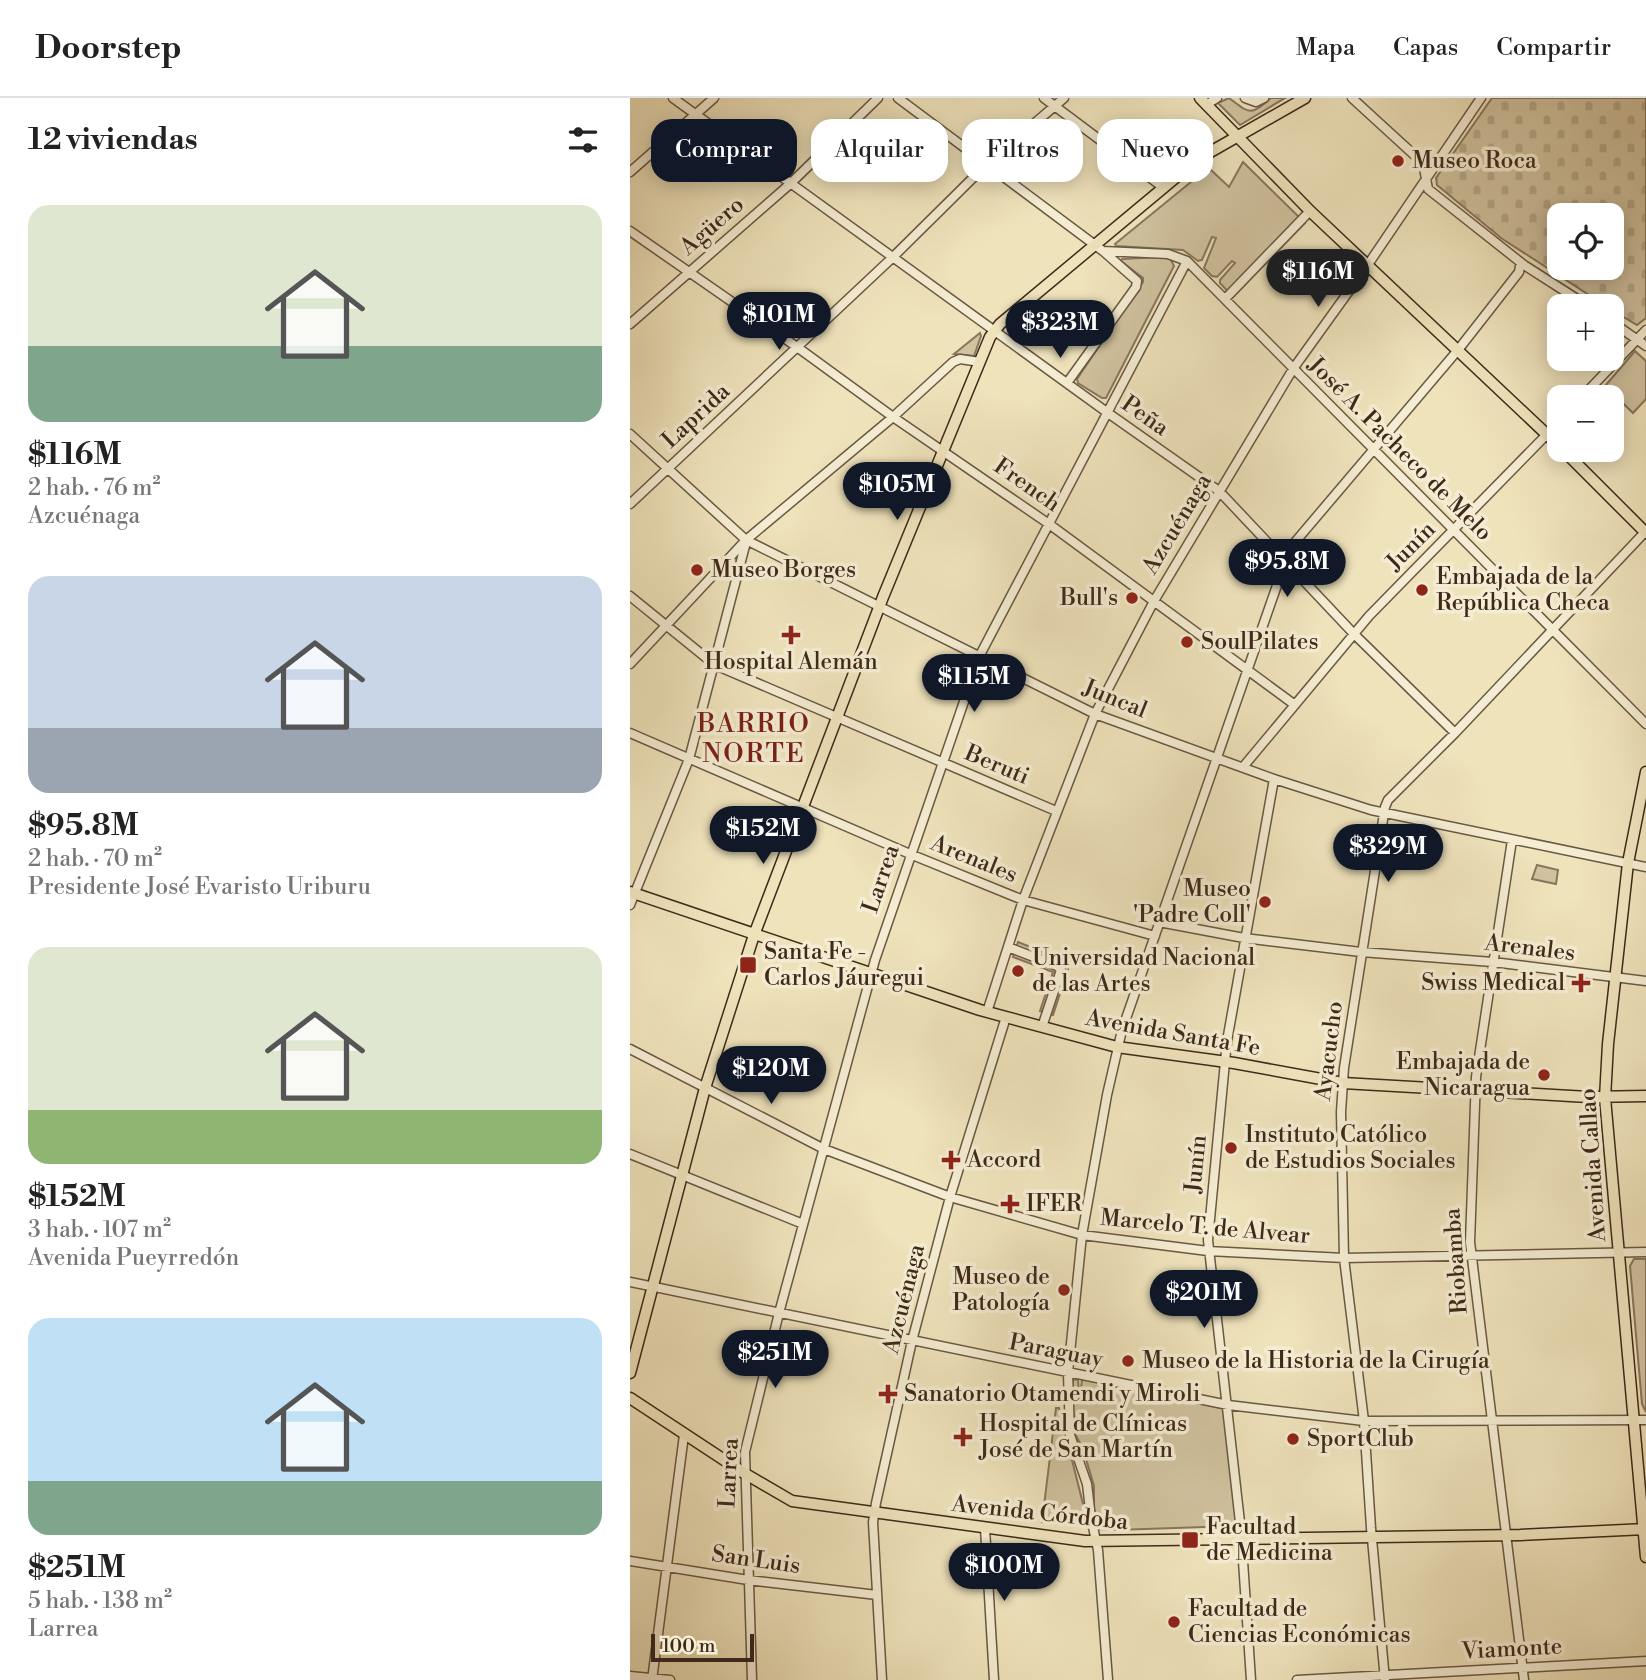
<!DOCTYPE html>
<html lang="es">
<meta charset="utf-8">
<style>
:root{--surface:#fff;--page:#f2f2f2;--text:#222;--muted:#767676;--line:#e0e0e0;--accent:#111827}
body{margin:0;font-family:"Libre Bodoni",serif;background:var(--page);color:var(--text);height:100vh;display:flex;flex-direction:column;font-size:26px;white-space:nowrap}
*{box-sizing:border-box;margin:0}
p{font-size:23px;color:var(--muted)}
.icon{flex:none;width:38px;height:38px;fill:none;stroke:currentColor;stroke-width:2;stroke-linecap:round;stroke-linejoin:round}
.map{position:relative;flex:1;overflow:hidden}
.panel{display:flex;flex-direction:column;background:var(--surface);width:630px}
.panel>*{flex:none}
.hud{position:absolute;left:21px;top:21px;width:665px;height:63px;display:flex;gap:14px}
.fabs{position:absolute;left:917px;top:105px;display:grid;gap:14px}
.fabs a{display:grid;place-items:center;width:77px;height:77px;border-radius:14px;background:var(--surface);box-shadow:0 4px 18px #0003;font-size:35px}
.scale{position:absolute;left:21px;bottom:18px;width:103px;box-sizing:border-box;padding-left:7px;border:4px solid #3e291a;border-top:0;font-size:19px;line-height:24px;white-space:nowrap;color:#3e291a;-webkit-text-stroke:5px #f5edd3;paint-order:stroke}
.price{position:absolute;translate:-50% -60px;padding:0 16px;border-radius:24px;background:var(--accent);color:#fff;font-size:23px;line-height:46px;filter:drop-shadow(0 2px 4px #0008)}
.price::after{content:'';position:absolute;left:50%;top:42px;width:21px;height:16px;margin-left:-10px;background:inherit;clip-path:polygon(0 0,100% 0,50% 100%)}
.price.active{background:#222;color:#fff}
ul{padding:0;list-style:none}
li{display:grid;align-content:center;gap:14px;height:371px;padding:0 28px}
li span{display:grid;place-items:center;height:217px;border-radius:21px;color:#555}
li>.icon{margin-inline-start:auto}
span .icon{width:126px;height:126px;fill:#fffc;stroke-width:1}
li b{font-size:30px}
h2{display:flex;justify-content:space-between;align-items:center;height:84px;padding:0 28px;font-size:30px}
.chip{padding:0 24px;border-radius:21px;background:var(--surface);box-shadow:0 4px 18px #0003;font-size:24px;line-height:63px}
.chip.active{background:var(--accent);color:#fff}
header{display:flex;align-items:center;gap:42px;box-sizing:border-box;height:98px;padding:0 35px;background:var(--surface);border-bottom:2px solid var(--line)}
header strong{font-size:33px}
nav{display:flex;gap:38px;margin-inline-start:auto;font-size:24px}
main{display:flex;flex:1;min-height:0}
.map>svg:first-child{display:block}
.green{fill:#d1c3a0;stroke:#88765d;stroke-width:2}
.cemetery{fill:url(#cemetery-stones);stroke:#88765d;stroke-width:2;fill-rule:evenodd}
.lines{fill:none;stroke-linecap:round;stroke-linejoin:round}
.minor-casing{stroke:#6a5842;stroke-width:11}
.major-casing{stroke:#3e291a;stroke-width:13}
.minor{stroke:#f5edd3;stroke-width:8}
.major{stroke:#efe3bc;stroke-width:10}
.poi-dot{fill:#8f2418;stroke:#f5edd3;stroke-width:2.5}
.labels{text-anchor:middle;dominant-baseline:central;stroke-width:7;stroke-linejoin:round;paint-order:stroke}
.poi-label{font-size:23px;fill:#3e291a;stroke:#f5edd3;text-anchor:start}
.street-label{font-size:23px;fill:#3e291a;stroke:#f5edd3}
.quarter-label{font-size:26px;letter-spacing:2px;fill:#7a1f14;stroke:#f5edd3}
</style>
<header>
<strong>Doorstep</strong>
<nav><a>Mapa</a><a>Capas</a><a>Compartir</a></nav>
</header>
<main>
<section class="panel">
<h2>12 viviendas<svg class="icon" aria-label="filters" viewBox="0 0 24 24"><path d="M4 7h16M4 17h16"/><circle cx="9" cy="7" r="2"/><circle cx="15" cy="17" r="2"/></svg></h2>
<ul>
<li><span style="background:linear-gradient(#dfe7d0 65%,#7fa58c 0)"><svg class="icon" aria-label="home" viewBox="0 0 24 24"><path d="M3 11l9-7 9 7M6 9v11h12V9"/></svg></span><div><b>$116M</b><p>2 hab. · 76 m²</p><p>Azcuénaga</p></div></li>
<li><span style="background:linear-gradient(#c9d6e8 70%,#9aa5b1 0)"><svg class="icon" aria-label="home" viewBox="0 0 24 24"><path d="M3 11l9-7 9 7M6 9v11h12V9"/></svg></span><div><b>$95.8M</b><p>2 hab. · 70 m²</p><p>Presidente José Evaristo Uriburu</p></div></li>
<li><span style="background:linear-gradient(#dfe7d0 75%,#8fb573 0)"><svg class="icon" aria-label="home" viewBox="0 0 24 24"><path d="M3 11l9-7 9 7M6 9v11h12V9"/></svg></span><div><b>$152M</b><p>3 hab. · 107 m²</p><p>Avenida Pueyrredón</p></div></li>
<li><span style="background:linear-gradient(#bfe0f5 75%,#7fa58c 0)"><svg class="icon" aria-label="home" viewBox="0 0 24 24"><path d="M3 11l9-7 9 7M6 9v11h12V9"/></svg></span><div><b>$251M</b><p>5 hab. · 138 m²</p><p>Larrea</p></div></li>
</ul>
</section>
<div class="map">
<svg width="1016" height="1582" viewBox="0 0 1016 1582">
<defs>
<pattern id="cemetery-stones" width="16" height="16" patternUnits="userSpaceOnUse" patternTransform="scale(1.75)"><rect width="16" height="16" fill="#d1c3a0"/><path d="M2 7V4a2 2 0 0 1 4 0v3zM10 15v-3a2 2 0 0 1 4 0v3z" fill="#b4a889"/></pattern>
</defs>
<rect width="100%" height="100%" fill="#efe3bc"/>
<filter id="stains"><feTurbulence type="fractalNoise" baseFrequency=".00286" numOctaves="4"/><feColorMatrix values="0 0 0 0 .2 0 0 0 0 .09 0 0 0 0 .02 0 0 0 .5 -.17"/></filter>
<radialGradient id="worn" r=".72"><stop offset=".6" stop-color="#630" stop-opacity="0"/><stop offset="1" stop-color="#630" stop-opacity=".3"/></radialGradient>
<path class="green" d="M599,0C619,15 620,19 641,0H655L610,27L588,5Z
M613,64L675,125L603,199L590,185V182L605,165L602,163L587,179L582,178L574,170L586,140L582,139L572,162L568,163L553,152L486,148L485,146L567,79L581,72L599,89Z
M530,159L540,160L544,168L476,300H472L448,285L447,281L513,184V180L491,163L492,161Z
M350,235L351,238L344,258L324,256Z
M1005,253L1016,263V301L1003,315L975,288Z
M907,767L928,772L926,786L902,781Z
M388,844L440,865L423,917L410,913L423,874L383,859Z
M1004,1161H1016V1314L1012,1306L1000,1168Z
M448,1281L449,1294L452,1303L455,1302L451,1291L452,1281L592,1310L596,1317L606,1423L604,1428L485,1432L468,1431L464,1423V1388L453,1351L444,1334L442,1285L443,1282Z
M426,1310H429L456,1418L452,1427L412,1424Z"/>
<path class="cemetery" d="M862,0H1016V220L1007,227L982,212V208H976L871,140L807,87L806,80ZM929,117H982V170H929Z"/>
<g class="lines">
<defs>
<path id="minor" d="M43,0L478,315L589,393L724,536L825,635
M268,0L473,153L507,183L506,189L437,285
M414,0L534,90
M615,0L626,4L634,0
M722,0L793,65L798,91L894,167L958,208
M576,7L587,0
M0,74L84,0
M0,133L167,249L263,319L419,426L665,607
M473,153L538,156L557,163L1016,626
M595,201L680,113
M982,224L1016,248
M0,226L160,86L248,0
M952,299L1016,232
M0,336L116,442L465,616L644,681L741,712L1016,769
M0,406L262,160L357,66L434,0
M0,498L85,567L426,713
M0,566L116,442L263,319L323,264L330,261L350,264
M0,635L280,756L393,802L525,838
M613,669L739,518L929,324
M882,742L846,979L840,1144L894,1582
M0,807L59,661L116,444
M529,824L614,840L731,854L863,864L1016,883
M378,849L427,868L431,872L412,929
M357,914L393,802L465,616L524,503L663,271L737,168L851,0
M0,951L194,1051L320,1099L452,1137L578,1153L714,1160L1016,1154
M0,1056L173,1126
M0,1184L598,1307L734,1323L1016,1322
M355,1430L364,1582
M0,1463L118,1482L247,1497
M0,1578L40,1582
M22,1582L54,1337
M122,1582L115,1354L149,1215L245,862L350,557L557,163
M252,1582L243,1424L246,1405L282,1243L320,1099L376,919
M478,1582L468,1452L461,1420L457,1386L440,1337L438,1275L452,1137L477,997L492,932L660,450L828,252L889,174L890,168L894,167
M621,1582L611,1433L578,1142L597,943L644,681
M667,1582L1016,1563
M755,1582L741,1430L734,1323L714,1160L711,1014L714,970L755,709L758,702L825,635L1016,433"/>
<path id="major" d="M570,0L680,113L929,348
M933,352L1016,435
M1016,674L998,765L978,946L975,1000L1016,1459
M0,794L350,912L487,949L604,965L713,985L958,999L1016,998
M0,1275L75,990L124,837L253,499L360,239L370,226L568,61L675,0
M0,1300L114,1375L162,1403L455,1443L890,1437L1016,1431"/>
</defs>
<use href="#minor" class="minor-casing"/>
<use href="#major" class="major-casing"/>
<use href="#minor" class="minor"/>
<use href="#major" class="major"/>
</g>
<g class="poi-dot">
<circle cx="768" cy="63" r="7"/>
<circle cx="67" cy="472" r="7"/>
<circle cx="792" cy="492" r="7"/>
<circle cx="502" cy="500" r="7"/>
<path d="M157.5 526.5h7v7h7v7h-7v7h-7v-7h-7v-7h7z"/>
<circle cx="557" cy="544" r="7"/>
<circle cx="635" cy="804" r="7"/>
<rect x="109" y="858" width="18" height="18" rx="3.5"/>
<circle cx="388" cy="873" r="7"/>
<path d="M947.5 874.5h7v7h7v7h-7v7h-7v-7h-7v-7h7z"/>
<circle cx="914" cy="977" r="7"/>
<circle cx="601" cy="1050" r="7"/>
<path d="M317.5 1051.5h7v7h7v7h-7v7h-7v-7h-7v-7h7z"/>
<path d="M376.5 1095.5h7v7h7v7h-7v7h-7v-7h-7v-7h7z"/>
<circle cx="434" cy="1192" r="7"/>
<circle cx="498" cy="1263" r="7"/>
<path d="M254.5 1285.5h7v7h7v7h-7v7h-7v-7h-7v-7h7z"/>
<path d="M329.5 1328.5h7v7h7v7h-7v7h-7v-7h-7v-7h7z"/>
<circle cx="663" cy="1341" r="7"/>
<rect x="551" y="1433" width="18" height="18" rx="3.5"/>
<circle cx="544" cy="1524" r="7"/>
</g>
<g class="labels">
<g class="poi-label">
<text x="782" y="63">Museo Roca</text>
<text x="81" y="472">Museo Borges</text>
<text x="806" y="479">Embajada de la<tspan x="806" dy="26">República Checa</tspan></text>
<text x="488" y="500" text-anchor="end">Bull's</text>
<text x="571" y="544">SoulPilates</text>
<text x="161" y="564" text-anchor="middle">Hospital Alemán</text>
<text x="621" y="791" text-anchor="end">Museo<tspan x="621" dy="26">'Padre Coll'</tspan></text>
<text x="134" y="854">Santa Fe -<tspan x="134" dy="26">Carlos Jáuregui</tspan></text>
<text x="402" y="860">Universidad Nacional<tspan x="402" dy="26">de las Artes</tspan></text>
<text x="935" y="885" text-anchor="end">Swiss Medical</text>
<text x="900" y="964" text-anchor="end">Embajada de<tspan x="900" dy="26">Nicaragua</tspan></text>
<text x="615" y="1037">Instituto Católico<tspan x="615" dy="26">de Estudios Sociales</tspan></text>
<text x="337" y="1062">Accord</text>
<text x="396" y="1106">IFER</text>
<text x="420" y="1179" text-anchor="end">Museo de<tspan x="420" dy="26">Patología</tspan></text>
<text x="512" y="1263">Museo de la Historia de la Cirugía</text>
<text x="274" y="1296">Sanatorio Otamendi y Miroli</text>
<text x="349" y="1326">Hospital de Clínicas<tspan x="349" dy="26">José de San Martín</tspan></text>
<text x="677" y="1341">SportClub</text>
<text x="576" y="1429">Facultad<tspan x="576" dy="26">de Medicina</tspan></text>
<text x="558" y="1511">Facultad de<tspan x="558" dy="26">Ciencias Económicas</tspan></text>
</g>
<g class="street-label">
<text transform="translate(82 128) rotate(-41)">Agüero</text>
<text transform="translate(66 318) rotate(-43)">Laprida</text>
<text transform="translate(515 318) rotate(35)">Peña</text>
<text transform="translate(770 351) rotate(45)">José A. Pacheco de Melo</text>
<text transform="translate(397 387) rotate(35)">French</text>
<text transform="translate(547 426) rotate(-59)">Azcuénaga</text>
<text transform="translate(781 448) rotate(-45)">Junín</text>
<text transform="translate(485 601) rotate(22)">Juncal</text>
<text transform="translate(367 667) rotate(23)">Beruti</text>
<text transform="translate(344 761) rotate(22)">Arenales</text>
<text transform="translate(251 781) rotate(-71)">Larrea</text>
<text transform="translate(900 850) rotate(7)">Arenales</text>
<text transform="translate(543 935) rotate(10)">Avenida Santa Fe</text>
<text transform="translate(699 953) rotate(-83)">Ayacucho</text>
<text transform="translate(566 1066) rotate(-84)">Junín</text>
<text transform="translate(963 1067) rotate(-94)">Avenida Callao</text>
<text transform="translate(575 1129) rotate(5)">Marcelo T. de Alvear</text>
<text transform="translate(826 1163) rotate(-94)">Riobamba</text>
<text transform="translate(274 1201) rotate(-76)">Azcuénaga</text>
<text transform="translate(426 1253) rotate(11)">Paraguay</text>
<text transform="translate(99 1375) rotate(-87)">Larrea</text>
<text transform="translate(410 1415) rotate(6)">Avenida Córdoba</text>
<text transform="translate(126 1462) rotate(8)">San Luis</text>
<text transform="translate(882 1551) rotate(-3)">Viamonte</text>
</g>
<g class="quarter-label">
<text x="124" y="626">BARRIO<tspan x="124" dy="30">NORTE</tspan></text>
</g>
</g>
<rect width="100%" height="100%" filter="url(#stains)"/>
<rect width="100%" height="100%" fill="url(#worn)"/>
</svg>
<div class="fabs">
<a><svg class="icon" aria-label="locate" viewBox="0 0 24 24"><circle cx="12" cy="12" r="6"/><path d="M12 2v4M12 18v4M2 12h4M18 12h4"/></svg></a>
<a>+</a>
<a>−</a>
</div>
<div class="scale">100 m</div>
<b class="price active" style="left:688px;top:211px">$116M</b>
<b class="price" style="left:149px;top:254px">$101M</b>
<b class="price" style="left:430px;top:262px">$323M</b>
<b class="price" style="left:267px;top:424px">$105M</b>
<b class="price" style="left:657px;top:501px">$95.8M</b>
<b class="price" style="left:344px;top:616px">$115M</b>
<b class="price" style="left:133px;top:768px">$152M</b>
<b class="price" style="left:758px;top:786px">$329M</b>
<b class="price" style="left:141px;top:1008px">$120M</b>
<b class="price" style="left:574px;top:1232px">$201M</b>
<b class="price" style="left:145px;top:1292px">$251M</b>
<b class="price" style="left:374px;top:1505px">$100M</b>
<div class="hud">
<a class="chip active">Comprar</a>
<a class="chip">Alquilar</a>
<a class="chip">Filtros</a>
<a class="chip">Nuevo</a>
</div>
</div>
</main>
